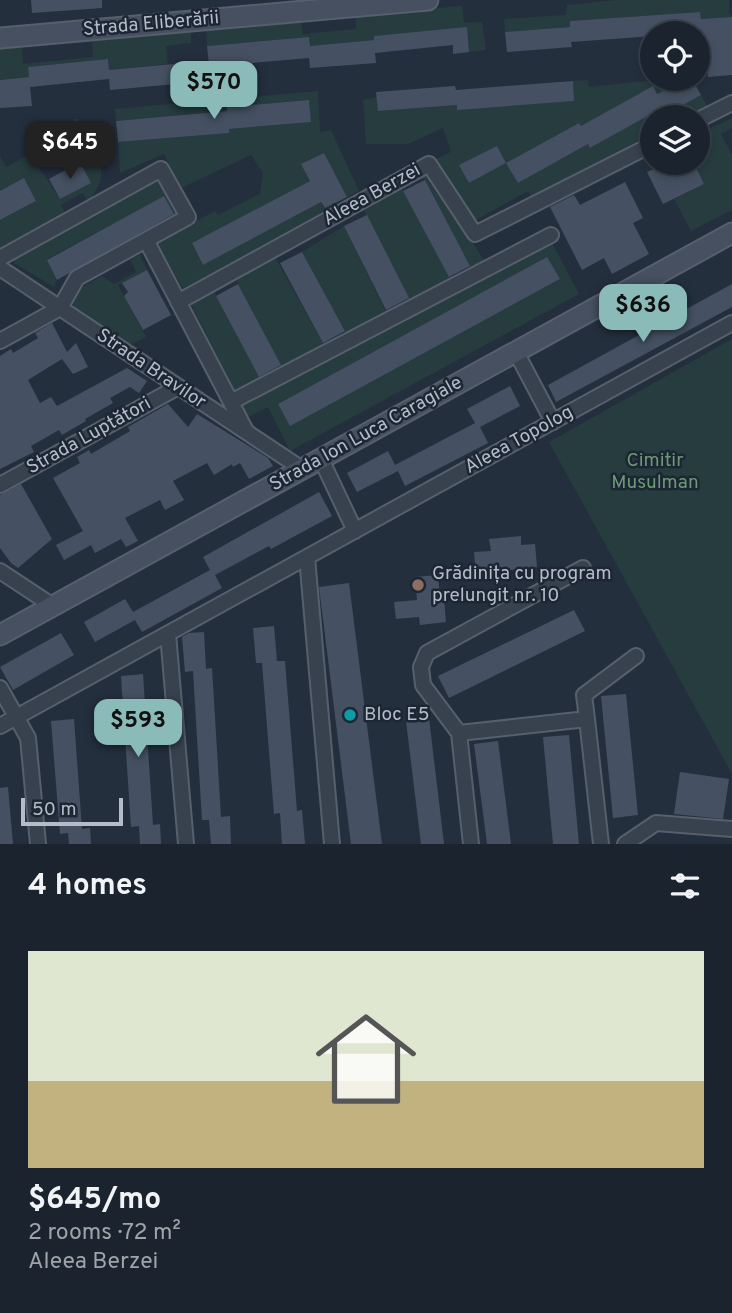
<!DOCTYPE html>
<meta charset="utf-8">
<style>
:root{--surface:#1b232e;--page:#242b36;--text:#f1f3f6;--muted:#a0a4aa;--line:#39404a;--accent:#8bbbb9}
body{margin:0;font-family:Overpass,sans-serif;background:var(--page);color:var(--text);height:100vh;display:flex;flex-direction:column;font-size:26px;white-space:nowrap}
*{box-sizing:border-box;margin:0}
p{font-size:23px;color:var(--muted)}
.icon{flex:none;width:38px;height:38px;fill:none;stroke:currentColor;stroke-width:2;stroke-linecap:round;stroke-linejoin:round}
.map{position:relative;height:844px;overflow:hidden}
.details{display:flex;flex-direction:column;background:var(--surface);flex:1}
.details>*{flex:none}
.tools{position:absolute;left:640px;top:21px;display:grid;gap:14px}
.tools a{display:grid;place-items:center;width:70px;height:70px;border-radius:50%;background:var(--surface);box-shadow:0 4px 10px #0003,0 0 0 2px var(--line);font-size:35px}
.scale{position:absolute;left:21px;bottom:18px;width:102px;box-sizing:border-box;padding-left:7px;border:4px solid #b4bcc9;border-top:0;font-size:19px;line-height:24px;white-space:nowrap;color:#b4bcc9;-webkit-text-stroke:5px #1d2633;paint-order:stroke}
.price{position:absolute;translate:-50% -60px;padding:0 16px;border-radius:14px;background:var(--accent);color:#111;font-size:23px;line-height:46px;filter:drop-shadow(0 2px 4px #0008)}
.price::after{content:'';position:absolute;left:50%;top:42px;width:21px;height:16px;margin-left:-10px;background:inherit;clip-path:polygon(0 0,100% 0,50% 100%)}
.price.selected{background:#222;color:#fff}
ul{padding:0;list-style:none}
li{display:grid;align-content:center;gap:14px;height:371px;padding:0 28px}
li span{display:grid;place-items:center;height:217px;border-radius:0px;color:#555}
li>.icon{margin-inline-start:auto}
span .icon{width:126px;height:126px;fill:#fffc;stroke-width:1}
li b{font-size:30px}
h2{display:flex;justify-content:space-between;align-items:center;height:84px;padding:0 28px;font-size:30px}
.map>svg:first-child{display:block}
.green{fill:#263c3f;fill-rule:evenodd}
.building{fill:#455162}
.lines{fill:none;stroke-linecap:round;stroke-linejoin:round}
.street-casing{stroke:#565f6c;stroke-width:18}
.secondary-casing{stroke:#565f6c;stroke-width:23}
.street{stroke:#38414e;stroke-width:14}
.secondary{stroke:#465061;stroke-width:19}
.education-dot{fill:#8d6e63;stroke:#1d2633;stroke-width:2.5}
.culture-dot{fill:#0f9aa8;stroke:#1d2633;stroke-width:2.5}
.labels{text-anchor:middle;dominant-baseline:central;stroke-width:5;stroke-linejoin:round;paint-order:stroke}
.street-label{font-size:19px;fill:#b4bcc9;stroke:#1d2633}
.park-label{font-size:19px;fill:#6b9a76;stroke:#1d2633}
.poi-label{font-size:19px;fill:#b4bcc9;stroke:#1d2633;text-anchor:start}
</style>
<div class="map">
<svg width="732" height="844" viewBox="0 0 732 844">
<rect width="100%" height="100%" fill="#242f3e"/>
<path class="green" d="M616,0H729V12L732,17L701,19L700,12L571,21L570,27L505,32L504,19L566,15L567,5Z
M462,6L464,23L482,22L486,50L469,52L467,28L374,36V40L310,46L309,37L207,46L206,25L300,17L303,34L356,29V15Z
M191,30V43L166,46L168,64L109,70L108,59L28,67L29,77L0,80V47L22,45L23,64L93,57L92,38Z
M664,79H685L657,94L581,126L579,123L507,163L518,183L588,144L590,148L662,108L666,114L701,95L708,107L689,117H653V136L532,198L528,191L472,222L436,159L451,152L443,128L408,144H366L363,100L377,97L378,111L457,105V109L574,101L573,81L588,80L589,87ZM497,146L506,163L469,183L460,165Z
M318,91L320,132L331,130L359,191L347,197L324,153L302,164L310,181L192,244L203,265L321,202L325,211L183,289L156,242L215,211L218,215L260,194L263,173L251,155L181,188L164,154L120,173L118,142L229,133V129L311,122L309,100L227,107V111L116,121L115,109Z
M732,118V128L721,134L732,155V210L691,231L674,199L704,184L694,163H698V134Z
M73,119H79L81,146L93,144C105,164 105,185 88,200L82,193L61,205L65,212L0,251V215L3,219L36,201L24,179L0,191V156L6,167L30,154L60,199L90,183L80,162Z
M428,172L485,262L551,241L579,294L290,451L268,407L248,417L191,304L214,291L261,380L282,368L236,279L275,257L324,345L346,333L302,252L344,226L385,310L408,299L364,210L401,189L403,191L450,278L471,268L422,175ZM547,258L559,280L290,425L278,404Z
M160,176L182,213L175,216L164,197L47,259L57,280L54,287L14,263L15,254Z
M140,255L147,270L118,285L146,337L128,346L76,308L70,300L77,290L102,276L114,284L136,272L130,259Z
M732,339V774L549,442Z"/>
<path class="building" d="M31,0H102V8L32,13Z
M700,12L701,19L732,17V75L708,77L705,40H702L701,32L653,33V36L571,42L572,47L507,52L505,32L570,27V21Z
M467,27L469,52L453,54V45L375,53L376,63L310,68L309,58L229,65L230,73L210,75L207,46L309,37L310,46L374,40V36Z
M108,59L109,70L184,63L186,83L110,90L109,79L30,87L32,106L0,108V80L29,77L28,67Z
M685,79H692L701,95L665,115L662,108L590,148L588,144L518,183L506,163L579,123L581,126L653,86L657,94Z
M573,81L574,101L457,110V105L378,111L376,92L455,86L456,90Z
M309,100L311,122L229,129V133L118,142L116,121L227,111V107Z
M497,146L506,163L469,183L459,165Z
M324,153L347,197L325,208L321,202L203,265L192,243L310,181L301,164Z
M80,162L91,183L60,199L49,179Z
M666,163H694L704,184L663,204L647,172Z
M24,178L36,201L0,220V191Z
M425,180L470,266L449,277L403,191Z
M625,182L643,218L633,223L649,254L612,274L604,258L582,270L550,207L574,195L580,205Z
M164,196L174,214L57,280L47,260Z
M367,215L409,298L386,310L344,226Z
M302,252L345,331L323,343L280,263Z
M547,257L560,279L290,426L278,404Z
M147,270L171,315L143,330L124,296L128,292L122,283Z
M238,284L281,365L259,377L216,296Z
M732,284V307L556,402L548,385Z
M52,323L67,352L76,343L88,367L73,374L62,359L28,380L40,403L51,397L57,406L127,368L147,381L139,393L130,387L110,398L113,403L85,419L86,421L62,435L59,430L31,446L34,452L0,469V356L11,349L13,353L38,338L35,333Z
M510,386L520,406L480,427L488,443L405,486L398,471L357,492L347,473L388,451L395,465L475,423L467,409Z
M168,404L188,427L197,414L268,458L273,466L249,479L240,463L233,467L232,464L214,475L207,463L173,481L184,500L165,510L160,500L125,518L138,541L126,547L121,539L95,553L91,545L64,560L56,545L83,531L53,478L80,463L77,457L89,450L91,454L130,431L128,427Z
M21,484L52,539L18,568L11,563L0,548V495Z
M319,492L332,516L271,549L269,546L215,575L222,588L142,632L135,620L95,642L84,622L125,599L133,612L210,570L203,557Z
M521,536V545L535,544L537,567L476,574L474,552L491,551L489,539Z
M438,575L440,599H444L446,622L420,625L419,617L396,619L394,602L417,600L415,577Z
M349,583L382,844H351L319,587Z
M574,610L585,631L449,698L438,676Z
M274,626L277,661H285L297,811L302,810L305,844H282L280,813L274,814L262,663H256L253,628Z
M204,632L206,669L212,668L221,817L230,816L231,844H211L209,820H202L193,671L185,672L182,637L189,633Z
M61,633L74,655L13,690L0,667Z
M143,674L153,825L160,824L161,844H140L139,826L131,827L121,676Z
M626,694L638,815L613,818L601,696Z
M429,718L444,844H421L406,721Z
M74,719L82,829L90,828L91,844H69L68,833L60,834L51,721Z
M569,735L579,844H553L543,737Z
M498,741L511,844H487L474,744Z
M680,772L729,779L723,819L674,814Z
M8,787L13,844H0V788Z"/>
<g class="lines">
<defs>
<path id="street" d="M698,120L732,103
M146,240L246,431
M0,258L161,169L188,217L77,278L60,308L0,341
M0,268L302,469
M178,302L429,164L475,234L653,144
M516,352L553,422
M231,402L551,235
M321,459L355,531
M0,485L178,387
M307,557L332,844
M0,571L53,606
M168,634L186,844
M0,688L28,738L38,844
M587,719L584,695L636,656
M0,726L732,323
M459,733L587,719L601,844
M471,844L459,733L423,685L421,667L427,653L583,568
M625,844L656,823L732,829"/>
<path id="secondary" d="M0,38L428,0
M0,635L732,233"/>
</defs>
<use href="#street" class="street-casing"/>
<use href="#secondary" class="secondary-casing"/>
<use href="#street" class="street"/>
<use href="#secondary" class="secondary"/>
</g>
<circle class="education-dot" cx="418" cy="585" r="7"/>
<circle class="culture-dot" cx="350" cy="715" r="7"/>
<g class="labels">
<g class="street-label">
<text transform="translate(151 24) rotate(-5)">Strada Eliberării</text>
<text transform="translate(372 195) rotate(-29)">Aleea Berzei</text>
<text transform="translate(151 369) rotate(34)">Strada Bravilor</text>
<text transform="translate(366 434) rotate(-29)">Strada Ion Luca Caragiale</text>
<text transform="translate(89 436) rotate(-29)">Strada Luptători</text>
<text transform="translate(519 440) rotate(-29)">Aleea Topolog</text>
</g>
<g class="park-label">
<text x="655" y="461">Cimitir<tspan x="655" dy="22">Musulman</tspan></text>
</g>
<g class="poi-label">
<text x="432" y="574">Grădinița cu program<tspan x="432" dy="22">prelungit nr. 10</tspan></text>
<text x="364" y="715">Bloc E5</text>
</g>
</g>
</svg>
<div class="tools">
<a><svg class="icon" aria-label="locate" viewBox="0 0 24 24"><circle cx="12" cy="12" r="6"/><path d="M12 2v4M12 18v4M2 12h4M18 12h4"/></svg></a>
<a><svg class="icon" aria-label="layers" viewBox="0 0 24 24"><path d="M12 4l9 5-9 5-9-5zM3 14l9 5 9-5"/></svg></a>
</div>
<div class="scale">50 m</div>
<b class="price" style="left:214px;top:121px">$570</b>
<b class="price selected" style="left:70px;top:181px">$645</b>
<b class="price" style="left:643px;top:344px">$636</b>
<b class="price" style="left:138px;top:759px">$593</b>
</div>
<section class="details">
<h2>4 homes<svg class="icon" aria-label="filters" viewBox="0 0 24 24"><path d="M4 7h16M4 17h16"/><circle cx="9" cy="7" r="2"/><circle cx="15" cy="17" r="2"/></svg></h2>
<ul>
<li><span style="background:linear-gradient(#dfe7d0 60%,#c2b280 0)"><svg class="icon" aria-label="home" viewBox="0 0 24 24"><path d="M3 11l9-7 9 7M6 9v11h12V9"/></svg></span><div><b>$645/mo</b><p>2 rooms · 72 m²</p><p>Aleea Berzei</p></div></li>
</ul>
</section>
